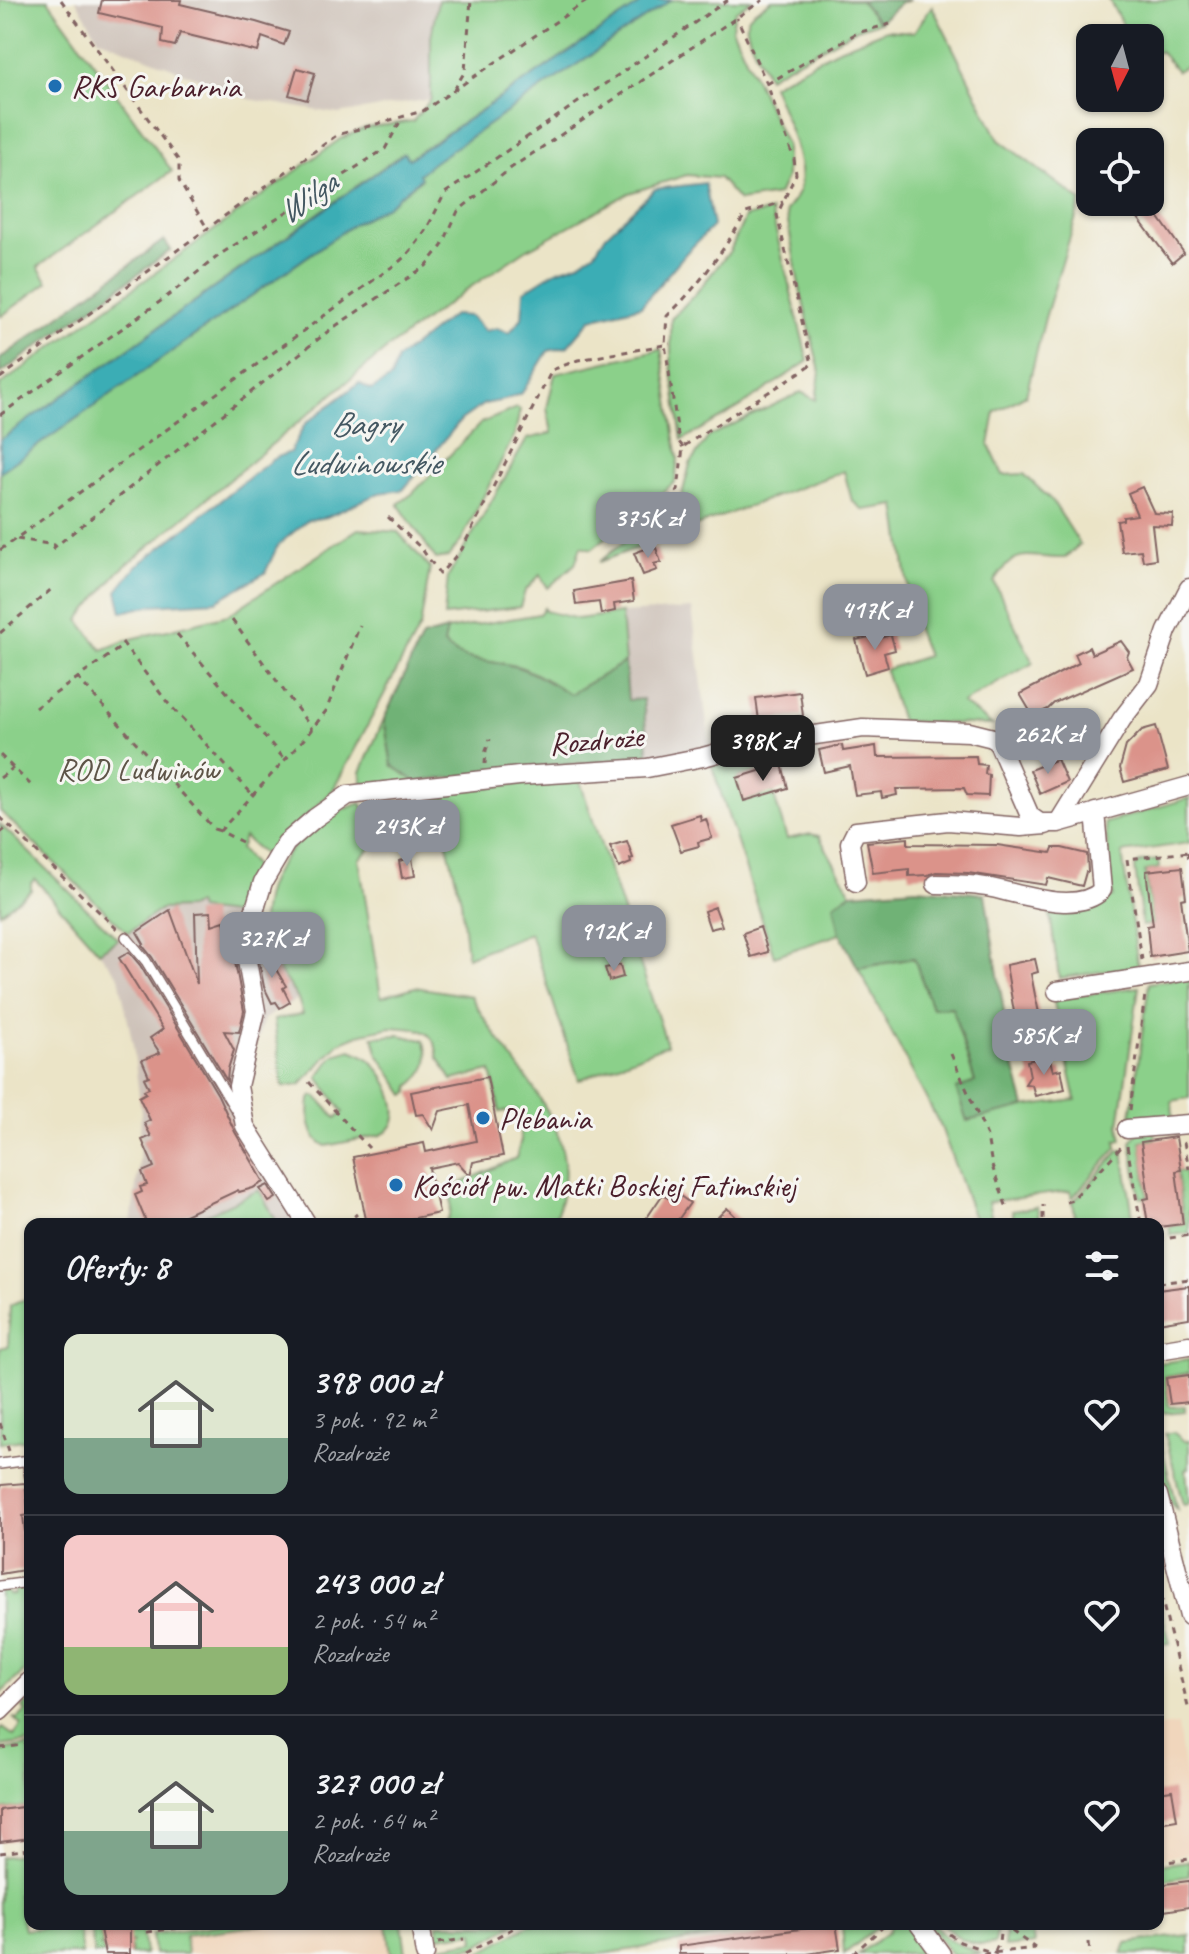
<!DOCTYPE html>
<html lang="pl">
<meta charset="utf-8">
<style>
:root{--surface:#171b24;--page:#20242c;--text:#f1f3f6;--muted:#9ea1a6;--line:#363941;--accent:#8c9099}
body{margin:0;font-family:Caveat,sans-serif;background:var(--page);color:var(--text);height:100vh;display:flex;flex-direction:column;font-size:30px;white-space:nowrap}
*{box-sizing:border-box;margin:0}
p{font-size:26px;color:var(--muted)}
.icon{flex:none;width:44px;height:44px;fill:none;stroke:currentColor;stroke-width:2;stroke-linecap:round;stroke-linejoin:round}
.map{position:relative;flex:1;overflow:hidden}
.drawer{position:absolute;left:24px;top:1218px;width:1140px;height:712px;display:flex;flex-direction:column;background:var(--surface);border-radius:16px;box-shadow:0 2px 6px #0004}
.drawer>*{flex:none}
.needle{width:52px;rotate:186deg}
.tools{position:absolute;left:1076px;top:24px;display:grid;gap:16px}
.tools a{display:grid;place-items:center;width:88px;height:88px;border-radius:16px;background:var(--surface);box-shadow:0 2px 6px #0004;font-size:40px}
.price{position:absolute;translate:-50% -68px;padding:0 18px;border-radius:16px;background:var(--accent);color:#fff;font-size:26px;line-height:52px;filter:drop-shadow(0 2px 4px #0008)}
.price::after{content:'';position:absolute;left:50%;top:48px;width:24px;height:18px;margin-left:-12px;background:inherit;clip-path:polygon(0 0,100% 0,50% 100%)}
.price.current{background:#222;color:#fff}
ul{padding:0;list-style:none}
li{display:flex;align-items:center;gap:24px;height:200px;padding:0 40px}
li+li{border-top:2px solid var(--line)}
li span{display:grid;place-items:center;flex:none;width:224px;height:160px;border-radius:16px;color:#555}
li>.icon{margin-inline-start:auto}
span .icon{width:96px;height:96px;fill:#fffc;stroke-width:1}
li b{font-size:34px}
h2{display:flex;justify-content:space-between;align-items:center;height:96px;padding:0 40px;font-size:34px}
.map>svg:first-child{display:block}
.built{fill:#f0d6bc}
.industrial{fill:#cec2b9}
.green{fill:#8bd08a;stroke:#6a785a;stroke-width:2}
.forest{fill:#70b276;stroke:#5d6850;stroke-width:2}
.water{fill:#3badb5;stroke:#426670;stroke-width:2}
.building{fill:#db938a}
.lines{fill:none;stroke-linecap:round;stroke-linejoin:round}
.service-casing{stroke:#826462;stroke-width:12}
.minor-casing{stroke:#826462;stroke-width:21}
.path{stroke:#826462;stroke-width:3;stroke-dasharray:6 6;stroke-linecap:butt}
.service{stroke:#fff;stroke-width:9}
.minor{stroke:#fff;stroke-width:18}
.poi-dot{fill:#1f6fb2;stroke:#f6f6f2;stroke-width:3}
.labels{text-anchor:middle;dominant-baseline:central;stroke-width:6;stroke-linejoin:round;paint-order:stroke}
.poi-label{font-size:32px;fill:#4a1f2b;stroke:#f6f6f2;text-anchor:start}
.street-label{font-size:32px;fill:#4a1f2b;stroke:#f6f6f2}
.park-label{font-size:32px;fill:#5e5448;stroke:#f6f6f2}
.water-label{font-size:34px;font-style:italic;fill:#445862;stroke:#f6f6f2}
</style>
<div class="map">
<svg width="1189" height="1954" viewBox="0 0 1189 1954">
<rect width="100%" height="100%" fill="#f6f6f2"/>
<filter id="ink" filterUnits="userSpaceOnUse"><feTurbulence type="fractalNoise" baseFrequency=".0125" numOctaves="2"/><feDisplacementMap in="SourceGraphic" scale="16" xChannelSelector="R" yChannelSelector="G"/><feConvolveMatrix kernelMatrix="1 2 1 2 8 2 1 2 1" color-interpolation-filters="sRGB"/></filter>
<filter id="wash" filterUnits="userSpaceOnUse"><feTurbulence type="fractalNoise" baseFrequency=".006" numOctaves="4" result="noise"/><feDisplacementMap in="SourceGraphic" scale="32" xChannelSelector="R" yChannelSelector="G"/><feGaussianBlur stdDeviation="1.8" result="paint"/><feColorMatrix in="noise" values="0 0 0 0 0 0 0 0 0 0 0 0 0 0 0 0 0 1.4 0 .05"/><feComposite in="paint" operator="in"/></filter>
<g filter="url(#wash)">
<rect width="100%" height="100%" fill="#ebe4c7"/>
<path class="built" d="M1178,1725L1189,1807V1854L1158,1858V1727Z
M273,1924H386L391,1954H187L185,1936Z"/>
<path class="industrial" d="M76,0H438L431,37V99L338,114L249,99L98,38Z
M692,609L710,747L649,758L643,700H628L621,613Z
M196,903L200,910L247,916L260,942L298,999L264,1019L232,1112L300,1224H278L259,1190L186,1224H131L139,1163L141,1112L133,1045L119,977L99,952L161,909L188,908Z"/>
<path class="green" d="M0,0H48L172,171L38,267L48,282L0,317Z
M438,0H646L408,159L403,153L0,440V385L340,139L365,128L413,121L431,99V37Z
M671,0H752L735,12L732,28L786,145V178L778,195L739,201L719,178L687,175L629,193L526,250L466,290L388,348L118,572L79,620L102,650L127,640L228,615L358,529L398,532L430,568L420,627L332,792L280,840L268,858L244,837L240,849L259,871L247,916L199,910L196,904L188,908L161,909L128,933L0,811V472L355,223L387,206L421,179L418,174L434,162Z
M772,0H860L879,22L857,29L768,77C762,65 744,34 747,21C749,12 765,5 772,0Z
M1109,0H1189V64L1177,71L1160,51L1150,56V38H1130Z
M932,6L999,140L1081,201L1045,318L1026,395L995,412L989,445L1003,475L1024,474L1053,502L1080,544L1065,558C1026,559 1018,544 994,582L1033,663L962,703L992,725L901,721L885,670L927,656L907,603L910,601L896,505L864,510L852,501L844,471L599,562L682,495L690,464L709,436L801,392L816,400L820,372L798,280L786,211C790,205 797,197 799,190C807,163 782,111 772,85L834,51L886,30L914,32Z
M771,211L808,361L740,407L682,440L671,365V319L696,293L730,251L745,217Z
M661,349L678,459L675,482L592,549L581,546L575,564L548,588L540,575L525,591L520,607L444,616L448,577L527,439L552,433L547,408L555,374Z
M517,408L520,410L515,434L461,541L448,557L436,559L398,504L412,494L481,423Z
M544,608L545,611L578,619L621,613L625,662L570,694C554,685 537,673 520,667C495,660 462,664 443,644L447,630L539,614Z
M384,719L392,765L416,782L373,786L362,782L361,772Z
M759,750L765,769L737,778L744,801L762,796L772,789L787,839L811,834L819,836L851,893L835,904L840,934L774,956L711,763Z
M579,778L667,1045L579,1080L530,933L467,957L461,900L434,792Z
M1189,798V843L1122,853L1138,966L1059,978L1049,907L1113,897L1105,823Z
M361,803L380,840L359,859L381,997L415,987L471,996C508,1069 598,1132 552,1224H442C453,1217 451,1203 451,1191L457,1185L516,1158L521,1140L518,1110L500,1112L491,1071L452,1080L438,1057L435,1043L427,1033L417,1029L391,1027L363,1033L339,1043L300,1085L283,1087L274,1020L303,1014L298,999L260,942C262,925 262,907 267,891C280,850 321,816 361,803Z
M0,824L118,939L99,952L35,879L31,883V890L0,913Z
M1158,860L1159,868L1145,871L1153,924L1142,926L1135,867L1141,862Z
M914,958L932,1008L952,1007L975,1082L1023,1107L1076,1100L1054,1003L1056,999L1139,987L1119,1125L1122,1140L1116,1141L1117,1148L1072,1198L1070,1191L988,1202L993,1224H976L941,1127L858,968Z
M1189,977V1098L1172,1101L1173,1118L1130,1124L1149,983Z
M398,1035L423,1040C433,1058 426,1074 410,1086L409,1093L405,1095L378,1054L373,1037Z
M351,1050C359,1053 368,1057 373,1063C389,1080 410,1121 381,1135L326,1146C308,1138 308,1117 310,1099L313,1096L317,1097L336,1118L343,1112L318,1077L334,1055Z
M1154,1130L1155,1139L1141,1141L1148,1197L1140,1198L1131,1142L1138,1133Z
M1123,1150L1134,1224H1076L1073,1202L1119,1151Z
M1185,1171L1189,1199V1233L1171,1235L1169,1227L1184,1224L1177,1172Z
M259,1190L278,1224H186Z
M1037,1207L1039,1219L1025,1221V1224H1014L1012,1211Z
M30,1297V1439L0,1443V1348L8,1346L10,1306Z
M1189,1359V1373L1165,1377L1169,1407L1185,1406V1411L1164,1413L1160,1410L1158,1363Z
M1173,1432L1184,1441L1189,1440V1468L1186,1469L1189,1504L1183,1505L1165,1434Z
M1160,1438L1177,1510C1164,1499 1156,1454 1160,1438Z
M30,1586V1666L0,1694V1591L7,1590L8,1595L15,1594V1589Z
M1158,1597L1170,1643L1158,1644Z
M30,1700V1742L0,1746V1731L3,1728L14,1736L22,1725L13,1718L18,1719L26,1711L23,1708Z
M30,1746V1806L0,1810V1750Z
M30,1853V1892L18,1894L24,1930L78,1924L82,1954H0V1857Z
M1189,1861V1876L1158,1881V1865Z
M90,1924H98L103,1944L100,1946L103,1947L104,1954H94Z
M228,1924H271L185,1935L187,1954H154L152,1934Z
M387,1924H402L406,1954H391Z
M438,1924H514L475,1947L441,1952L440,1947L475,1941L474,1932L439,1937Z
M531,1924H793L794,1925L601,1954H477Z
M842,1924H882L844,1954Z
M891,1924H906L931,1953L858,1954L888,1932Z
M928,1924H935C944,1943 964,1944 980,1954H951Z
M943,1924H998L995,1943C976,1949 955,1938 943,1924Z
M1006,1924H1031L1034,1944L1004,1947Z
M142,1930L145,1954H131L130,1944L132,1941H129L128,1932Z
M1189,1935V1954H1122L1126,1943Z"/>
<path class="forest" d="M860,0H910L901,3L879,22Z
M164,240L171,250L0,374V359Z
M447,630L444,644C464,666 498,658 523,669C539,675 555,686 570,694L625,662L628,700L643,699L649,758L537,767L416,782L392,765L384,719L422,637Z
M916,888L985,894L1010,1049L1025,1107L967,1121L956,1089L975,1082L952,1007L932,1008L914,958L858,968L840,934L834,904L851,893Z"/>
<path class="water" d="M646,0H671L434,162L419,174L421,178L387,206L355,223L0,472V440L404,153L409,159Z
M705,183L713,226L686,253L641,306L591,319L567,347L548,351L522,393L505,400L484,404L461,420L403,490L379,493L327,517L308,520L278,545L265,573L216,601L153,605L122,612L117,591L137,566L273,459L290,452L305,424L359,383L371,390L391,378L397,359L453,315L470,316L485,331L497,328L509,333L522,318L524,291L556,271L579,263L595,252L606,235L655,189Z"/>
<g id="blocks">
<path class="building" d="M102,0H181L180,4L256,22L289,32L284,45L262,37L258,52L180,33L175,46L162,43L163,28L99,13Z
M297,68L315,73L307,100L289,95Z
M1126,202H1148L1184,253L1172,263Z
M1142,487L1154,513L1173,514L1172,526L1152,525L1156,559L1143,561L1141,550L1122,552L1117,521L1123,520V517L1137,515L1128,493Z
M648,548L649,550L656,548L661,562L654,564L657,570L643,575L634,553Z
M631,581L634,601L614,604L615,611L601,614L599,602L576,605L574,591Z
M879,635L880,638L891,635L895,650L884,653L888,667L865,674L856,640Z
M1121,641L1129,652L1127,657L1133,668L1054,703L1048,709L1033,716L1020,694L1079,663L1075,654L1089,647L1092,654Z
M800,692L803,716L759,721L756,698Z
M1156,726L1168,770L1124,782L1120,768L1126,746L1142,730Z
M842,745L843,751L876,746L877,757L976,756L977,764L986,765L985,774L989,775L988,796L967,795L964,788L896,789L897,795L882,798L881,792L855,795L850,766L824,772L819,750Z
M1057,759L1067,782L1040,794L1030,770Z
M782,764L788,788L744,801L737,778Z
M700,815L701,821L706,819L712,838L698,842L699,846L681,851L671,824Z
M908,838V844L997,845L1051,853L1053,848H1062L1087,854L1088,872H1086L1082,886L1048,878L1046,885L968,873L936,872L928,875L909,876V869L873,873L867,842Z
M627,841L633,858L630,859L631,863L619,868L610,846Z
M412,858L415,876L402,878L399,861Z
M1182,867L1186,898L1181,899L1188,951L1150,957L1147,926L1153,925L1146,871Z
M715,907L722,926L710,929L704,911Z
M170,910L197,984L195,913L211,912L212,925L224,921L233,951L244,1011L239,1032L224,1031L234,1050L228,1069L227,1081L152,957L142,945L144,944L137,932Z
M760,927L768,952L751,957L743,933Z
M263,948L286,986L283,988L290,1002L280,1008L276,1002L272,1003L264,987L257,951Z
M129,952L140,965L218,1095L235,1132L264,1182L253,1188L239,1192L238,1190L166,1224H147L135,1195L142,1192L140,1187L147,1185L142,1172L154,1167L142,1140L151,1136L144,1123L150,1120L139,1097L146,1093L144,1090L149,1088L144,1078L149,1076L142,1060L160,1053L150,1038L163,1029L119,958Z
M1035,959L1038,972L1031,974L1035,995L1040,1017L1047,1015L1050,1028L1021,1035L1018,1020L1015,1018L1006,965Z
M620,965L623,977L609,981L605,968Z
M1049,1056L1053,1071L1061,1069L1065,1089L1035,1096L1032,1085L1025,1084L1030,1076L1027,1061Z
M487,1077L503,1156L473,1162L470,1176L458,1162L429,1168L439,1213L386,1224H367L353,1157L424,1143L426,1152L476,1141L469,1105L440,1111L433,1130L423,1114L416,1115L411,1092Z
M1176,1137L1181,1170L1176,1171L1183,1224L1158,1227V1224H1148L1144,1199L1149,1198L1141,1142Z
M268,1185L276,1198L269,1202L260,1189Z
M673,1191L690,1203L675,1224H653L646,1219L663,1194L668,1198Z
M727,1208L743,1224H723L717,1218Z
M1189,1286V1318L1158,1323V1290Z
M1189,1375V1402L1170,1404L1166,1378Z
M25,1483L29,1515L23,1516L30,1569L0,1574V1489L2,1485Z
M1172,1790L1177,1820L1158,1823V1792Z
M30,1806V1838L0,1842V1810Z
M1189,1881V1907L1158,1912V1885Z
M99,1924H130V1954H105Z
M836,1924L840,1949L807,1954H679V1946Z"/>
</g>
</g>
<g filter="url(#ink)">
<use href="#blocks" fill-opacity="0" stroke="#826462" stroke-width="2"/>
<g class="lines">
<defs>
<path id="service" d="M126,937L146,961L237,1112
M27,1460L30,1478
M0,1464L30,1460
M0,1586L30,1582"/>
<path id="minor" d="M1058,823L1189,786
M856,882L850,843L856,831L948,821L1021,827L1046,825
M936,884C953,884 969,884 986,887C1017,892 1076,916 1102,890L1095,812
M1057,991L1189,971
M1127,1129L1189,1124
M307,1224L245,1126L238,1086L256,1011L245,950L248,932L263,882L286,843L315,818L348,795L519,776L647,768L703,757L747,745L863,728L969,732L993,738L999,745L1030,816L1040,823H1058L1122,719L1149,684L1167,631L1189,588
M1158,1350L1189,1345
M1158,1495L1189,1616
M0,1711L30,1681
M420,1924L425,1954
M919,1924L941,1954"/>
</defs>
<use href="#service" class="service-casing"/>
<use href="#minor" class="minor-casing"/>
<path class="path" d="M61,0L179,161V181L207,228
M767,84L857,33L890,24
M454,90L465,71L471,0
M0,378L337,135L423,111L588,0
M0,415L165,298L222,253L385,149L402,118
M683,447L679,442L665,344L667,316C699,286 723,251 746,213L783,202
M388,517L421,548L440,574L462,549L552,370L578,360L670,344
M17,539L55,545
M622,540L678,490L683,447C725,417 770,393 812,364L777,215L796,174L794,159L767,84L737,18
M52,549L331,329L426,266L442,246L458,211L511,168L763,0
M0,550L400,261C423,241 432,218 445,193L728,0
M232,620L312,729
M0,633L54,587
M177,634L285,760
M122,642L167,702L252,794
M77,677L214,829L220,831
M35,708L124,645
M0,755L34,788
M485,764L486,750L490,739
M0,778L13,768
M0,817L117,929
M0,833L9,826
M242,842L220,831L304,739L326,711L360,625
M1188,852L1189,860
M1142,960L1127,859L1189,852
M951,1054L987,1136L992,1166L1007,1208
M309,1082L369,1148
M1130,1110L1145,995
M1184,1142L1189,1169
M1127,1146L1141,1224
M1066,1202L1072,1200L1124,1144
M1043,1219V1205
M345,1224L357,1214
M1158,1240L1189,1235
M1158,1283L1189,1279
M0,1423L9,1451
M1158,1584L1189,1711
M0,1748L30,1744
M0,1853L30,1849
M1158,1863L1189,1859
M793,1924L794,1929
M1002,1924L1035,1948
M147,1932L209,1924
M949,1934L960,1942L997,1954
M1089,1942L1090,1954
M438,1943L464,1939
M995,1951L999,1942L1001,1924
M465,1954L521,1924
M853,1954L886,1924
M983,1954L1035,1948"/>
<use href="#service" class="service"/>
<use href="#minor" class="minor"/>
</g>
</g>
<g class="poi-dot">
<circle cx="55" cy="86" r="8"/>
<circle cx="483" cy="1118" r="8"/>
<circle cx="396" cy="1185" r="8"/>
</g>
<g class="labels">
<g class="poi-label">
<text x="71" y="86">RKS Garbarnia</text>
<text x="499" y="1118">Plebania</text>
<text x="412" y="1185">Kościół pw. Matki Boskiej Fatimskiej</text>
</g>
<g class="street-label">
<text transform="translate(596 740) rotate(-5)">Rozdroże</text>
</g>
<g class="park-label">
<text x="138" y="769">ROD Ludwinów</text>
</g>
<g class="water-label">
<text transform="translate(307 197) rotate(-35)">Wilga</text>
<text x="365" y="423">Bagry<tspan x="365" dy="39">Ludwinowskie</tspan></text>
</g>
</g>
</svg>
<div class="tools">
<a><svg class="needle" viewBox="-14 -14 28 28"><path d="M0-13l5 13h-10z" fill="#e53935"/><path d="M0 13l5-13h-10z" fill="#9ea1a6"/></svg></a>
<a><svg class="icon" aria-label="locate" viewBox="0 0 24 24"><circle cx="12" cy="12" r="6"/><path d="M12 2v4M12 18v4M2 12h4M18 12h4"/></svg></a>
</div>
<b class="price" style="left:648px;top:560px">375K zł</b>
<b class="price" style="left:875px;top:652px">417K zł</b>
<b class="price" style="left:1048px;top:776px">262K zł</b>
<b class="price current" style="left:763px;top:783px">398K zł</b>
<b class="price" style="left:407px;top:868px">243K zł</b>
<b class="price" style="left:614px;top:973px">912K zł</b>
<b class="price" style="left:272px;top:980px">327K zł</b>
<b class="price" style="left:1044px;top:1077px">585K zł</b>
<section class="drawer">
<h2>Oferty: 8<svg class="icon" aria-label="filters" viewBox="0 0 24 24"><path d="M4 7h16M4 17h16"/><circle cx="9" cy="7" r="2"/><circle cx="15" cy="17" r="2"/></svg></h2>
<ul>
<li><span style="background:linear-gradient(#dfe7d0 65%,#7fa58c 0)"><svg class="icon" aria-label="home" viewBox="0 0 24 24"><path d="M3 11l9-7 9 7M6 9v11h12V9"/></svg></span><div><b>398 000 zł</b><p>3 pok. · 92 m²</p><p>Rozdroże</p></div><svg class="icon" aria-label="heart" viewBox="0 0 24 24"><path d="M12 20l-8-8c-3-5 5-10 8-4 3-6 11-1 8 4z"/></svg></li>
<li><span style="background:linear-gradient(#f6c9c9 70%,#8fb573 0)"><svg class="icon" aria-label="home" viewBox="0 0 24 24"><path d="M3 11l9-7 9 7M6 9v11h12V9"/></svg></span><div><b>243 000 zł</b><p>2 pok. · 54 m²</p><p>Rozdroże</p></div><svg class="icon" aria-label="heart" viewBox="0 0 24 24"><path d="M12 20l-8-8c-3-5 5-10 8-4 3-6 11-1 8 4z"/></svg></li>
<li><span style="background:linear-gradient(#dfe7d0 60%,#7fa58c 0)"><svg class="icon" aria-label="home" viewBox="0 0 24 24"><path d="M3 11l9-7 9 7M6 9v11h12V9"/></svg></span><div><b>327 000 zł</b><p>2 pok. · 64 m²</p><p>Rozdroże</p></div><svg class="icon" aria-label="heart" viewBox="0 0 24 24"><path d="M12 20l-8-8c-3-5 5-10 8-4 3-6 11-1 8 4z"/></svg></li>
</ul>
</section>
</div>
